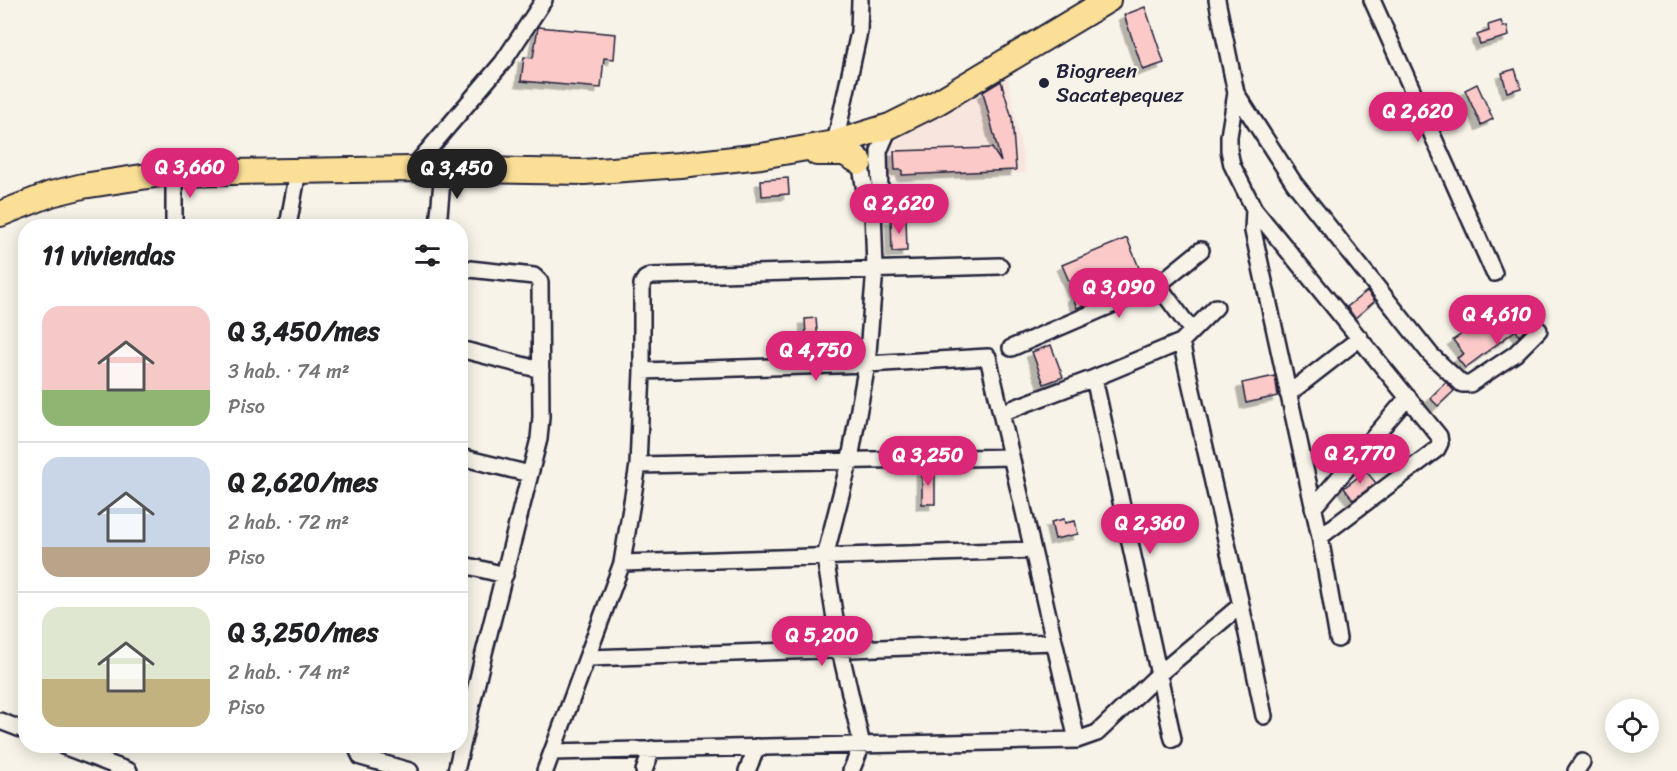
<!DOCTYPE html>
<html lang="es">
<meta charset="utf-8">
<style>
:root{--surface:#fff;--page:#f2f2f2;--text:#202124;--muted:#757577;--line:#e0e0e0;--accent:#db2777}
body{margin:0;font-family:Sriracha,sans-serif;background:var(--page);color:var(--text);height:100vh;display:flex;flex-direction:column;font-size:22px;white-space:nowrap}
*{box-sizing:border-box;margin:0}
p{font-size:20px;color:var(--muted)}
.icon{flex:none;width:33px;height:33px;fill:none;stroke:currentColor;stroke-width:2;stroke-linecap:round;stroke-linejoin:round}
.map{position:relative;flex:1;overflow:hidden}
.details{position:absolute;left:18px;top:219px;width:450px;height:534px;display:flex;flex-direction:column;background:var(--surface);border-radius:24px;box-shadow:0 3px 15px #0003}
.details>*{flex:none}
.controls{position:absolute;left:1605px;top:699px;display:grid;gap:12px}
.controls a{display:grid;place-items:center;width:54px;height:54px;border-radius:50%;background:var(--surface);box-shadow:0 3px 15px #0003;font-size:30px}
.price{position:absolute;translate:-50% -51px;padding:0 14px;border-radius:21px;background:var(--accent);color:#fff;font-size:20px;line-height:39px;filter:drop-shadow(0 2px 3px #0008)}
.price::after{content:'';position:absolute;left:50%;top:36px;width:18px;height:14px;margin-left:-9px;background:inherit;clip-path:polygon(0 0,100% 0,50% 100%)}
.price.selected{background:#222;color:#fff}
ul{padding:0;list-style:none}
li{display:flex;align-items:center;gap:18px;height:150px;padding:0 24px}
li+li{border-top:2px solid var(--line)}
li span{display:grid;place-items:center;flex:none;width:168px;height:120px;border-radius:18px;color:#555}
li>.icon{margin-inline-start:auto}
span .icon{width:72px;height:72px;fill:#fffc;stroke-width:1}
li b{font-size:26px}
h2{display:flex;justify-content:space-between;align-items:center;height:72px;padding:0 24px;font-size:26px}
.map>svg:first-child{display:block}
.built{fill:#f8e6de}
.building{fill:#fbc9c8;stroke:#22223b;stroke-width:1.5;filter:url(#shadow)}
.lines{fill:none;stroke-linecap:round;stroke-linejoin:round}
.minor-casing{stroke:#22223b;stroke-width:20}
.primary-casing{stroke:#22223b;stroke-width:28}
.minor{stroke:#f7f3e8;stroke-width:15}
.primary{stroke:#fbdf96;stroke-width:24}
.poi-dot{fill:#22223b;stroke:#f7f3e8;stroke-width:2}
.labels{text-anchor:middle;dominant-baseline:central;stroke-width:4.5;stroke-linejoin:round;paint-order:stroke}
.poi-label{font-size:21px;fill:#22223b;stroke:#f7f3e8;text-anchor:start}
</style>
<div class="map">
<svg width="1677" height="771" viewBox="0 0 1677 771">
<defs>
<filter id="shadow"><feDropShadow dx="-5.5" dy="5.5" stdDeviation="0" flood-color="#0004"/></filter>
</defs>
<rect width="100%" height="100%" fill="#f7f3e8"/>
<filter id="ink" filterUnits="userSpaceOnUse"><feTurbulence type="fractalNoise" baseFrequency=".0167" numOctaves="2"/><feDisplacementMap in="SourceGraphic" scale="12" xChannelSelector="R" yChannelSelector="G"/><feConvolveMatrix kernelMatrix="1 2 1 2 8 2 1 2 1" color-interpolation-filters="sRGB"/></filter>
<g filter="url(#ink)">
<path class="built" d="M1006,67L1026,173L889,179L887,133Z"/>
<path class="building" d="M1145,7L1164,63L1143,70L1124,15Z
M1501,21L1503,27L1507,26L1509,36L1480,44L1477,35L1489,31L1488,25Z
M538,27L616,34L614,59L604,58L601,88L521,81L524,57L533,58Z
M1515,69L1521,88L1507,92L1502,73Z
M1001,81L1012,118L1016,170L902,175V170H895L894,151L992,148L1001,162L983,92Z
M1477,84L1493,119L1481,125L1465,90Z
M788,178L789,194L762,196L761,180Z
M891,218H906L907,251L892,252Z
M1127,238L1144,280L1077,308L1072,296L1075,295L1062,265Z
M1367,291L1375,301L1355,318L1347,307Z
M1514,304L1527,328L1519,336L1516,330L1465,368L1457,358L1464,354L1453,340L1502,307L1504,310Z
M816,318L819,354L807,355L805,319Z
M1051,345L1063,377L1044,384L1032,352Z
M1275,376L1278,396L1246,403L1242,383Z
M1446,382L1454,391L1438,406L1430,398Z
M922,470H935V504H922Z
M1366,471L1376,483L1353,500L1344,488Z
M1064,519L1065,523L1075,521L1078,534L1055,539L1051,522Z"/>
<g class="lines">
<defs>
<path id="minor" d="M1217,0L1236,93L1229,136V150L1232,165L1254,209L1439,436L1440,443L1437,449L1320,537
M1372,0L1494,273
M1236,93L1294,183L1431,355L1462,384H1470L1515,354L1539,330
M835,143L859,32L860,0
M859,154L866,197L873,209
M412,169L503,62L544,0
M1254,209L1253,231L1320,537L1338,639
M174,226V172
M288,226L298,171
M438,226L443,170
M1158,285L1192,331
M1181,342L1241,605L1264,716
M1011,348L1158,285L1201,250
M460,349L541,370
M642,371L867,364L988,357L1077,740
M1094,378L1173,739
M1288,394L1360,338
M1001,413L1094,378L1181,342L1216,307
M460,457L530,474
M638,465L1011,457
M1313,508L1408,397
M622,563L1033,550
M460,564L505,575
M589,658L1054,642
M0,721L26,731
M63,746L129,771
M360,746L358,751L361,757L410,771
M552,752L1077,740L1097,733L1159,674L1241,605
M456,771L484,653L539,439L541,417L540,282L534,276L460,268
M545,771L622,563L638,465L642,371V284L645,279L651,276L1000,266
M644,771L652,749
M747,771L757,747
M851,771L862,745L840,650L825,557L850,459L867,364L875,269L873,209L880,195L879,151L890,126
M1576,771L1582,762"/>
<path id="primary" d="M817,153H844L860,162
M0,214L51,194L83,186L168,173L412,169L584,172L680,165L761,156L835,143L890,126L938,102L1108,0"/>
</defs>
<use href="#minor" class="minor-casing"/>
<use href="#primary" class="primary-casing"/>
<use href="#minor" class="minor"/>
<use href="#primary" class="primary"/>
</g>
</g>
<circle class="poi-dot" cx="1044" cy="83" r="6"/>
<g class="labels">
<g class="poi-label">
<text x="1056" y="71">Biogreen<tspan x="1056" dy="24">Sacatepequez</tspan></text>
</g>
</g>
</svg>
<div class="controls">
<a><svg class="icon" aria-label="locate" viewBox="0 0 24 24"><circle cx="12" cy="12" r="6"/><path d="M12 2v4M12 18v4M2 12h4M18 12h4"/></svg></a>
</div>
<b class="price" style="left:1418px;top:143px">Q 2,620</b>
<b class="price" style="left:190px;top:199px">Q 3,660</b>
<b class="price selected" style="left:457px;top:200px">Q 3,450</b>
<b class="price" style="left:899px;top:235px">Q 2,620</b>
<b class="price" style="left:1119px;top:319px">Q 3,090</b>
<b class="price" style="left:1497px;top:346px">Q 4,610</b>
<b class="price" style="left:816px;top:382px">Q 4,750</b>
<b class="price" style="left:1360px;top:485px">Q 2,770</b>
<b class="price" style="left:928px;top:487px">Q 3,250</b>
<b class="price" style="left:1150px;top:555px">Q 2,360</b>
<b class="price" style="left:822px;top:667px">Q 5,200</b>
<section class="details">
<h2>11 viviendas<svg class="icon" aria-label="filters" viewBox="0 0 24 24"><path d="M4 7h16M4 17h16"/><circle cx="9" cy="7" r="2"/><circle cx="15" cy="17" r="2"/></svg></h2>
<ul>
<li><span style="background:linear-gradient(#f6c9c9 70%,#8fb573 0)"><svg class="icon" aria-label="home" viewBox="0 0 24 24"><path d="M3 11l9-7 9 7M6 9v11h12V9"/></svg></span><div><b>Q 3,450/mes</b><p>3 hab. · 74 m²</p><p>Piso</p></div></li>
<li><span style="background:linear-gradient(#c9d6e8 75%,#b9a48a 0)"><svg class="icon" aria-label="home" viewBox="0 0 24 24"><path d="M3 11l9-7 9 7M6 9v11h12V9"/></svg></span><div><b>Q 2,620/mes</b><p>2 hab. · 72 m²</p><p>Piso</p></div></li>
<li><span style="background:linear-gradient(#dfe7d0 60%,#c2b280 0)"><svg class="icon" aria-label="home" viewBox="0 0 24 24"><path d="M3 11l9-7 9 7M6 9v11h12V9"/></svg></span><div><b>Q 3,250/mes</b><p>2 hab. · 74 m²</p><p>Piso</p></div></li>
</ul>
</section>
</div>
